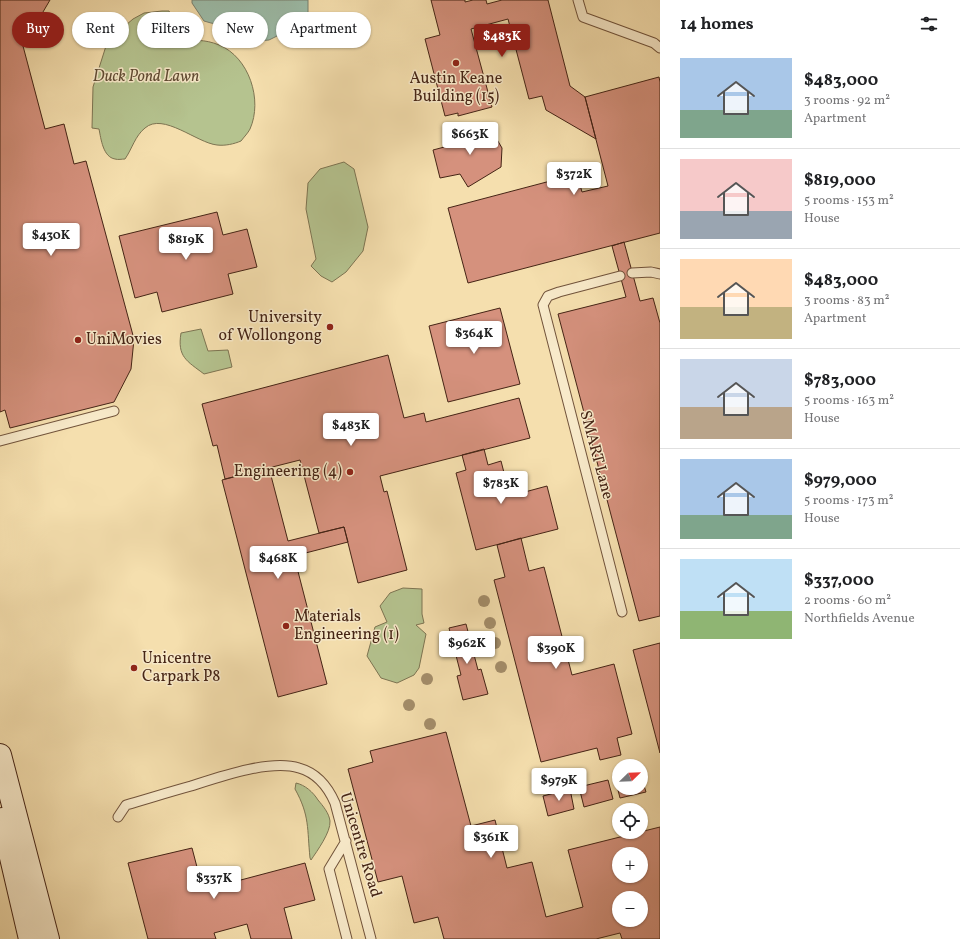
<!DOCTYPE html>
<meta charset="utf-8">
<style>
:root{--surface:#fff;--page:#f2f2f2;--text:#202124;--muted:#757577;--line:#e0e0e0;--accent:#8f2418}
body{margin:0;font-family:Vollkorn,serif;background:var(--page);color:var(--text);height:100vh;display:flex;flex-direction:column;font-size:15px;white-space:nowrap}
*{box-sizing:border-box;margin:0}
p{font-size:13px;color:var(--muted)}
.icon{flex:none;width:22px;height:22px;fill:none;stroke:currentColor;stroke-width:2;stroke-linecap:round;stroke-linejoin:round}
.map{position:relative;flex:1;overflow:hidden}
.drawer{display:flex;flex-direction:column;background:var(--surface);width:300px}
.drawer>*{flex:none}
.hud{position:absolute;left:12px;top:12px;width:380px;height:36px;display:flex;gap:8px}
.needle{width:26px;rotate:67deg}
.tools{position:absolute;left:612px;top:759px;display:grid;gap:8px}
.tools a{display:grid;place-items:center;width:36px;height:36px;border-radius:50%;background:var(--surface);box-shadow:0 1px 3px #0004;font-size:20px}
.price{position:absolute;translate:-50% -34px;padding:0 9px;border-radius:4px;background:#fff;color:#222;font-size:13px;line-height:26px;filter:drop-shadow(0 1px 2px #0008)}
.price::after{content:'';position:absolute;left:50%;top:24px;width:12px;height:9px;margin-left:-6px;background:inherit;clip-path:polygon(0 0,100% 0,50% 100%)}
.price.selected{background:var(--accent);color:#fff}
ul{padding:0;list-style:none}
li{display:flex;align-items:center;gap:12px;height:100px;padding:0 20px}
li+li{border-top:1px solid var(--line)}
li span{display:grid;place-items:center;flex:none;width:112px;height:80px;border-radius:0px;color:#555}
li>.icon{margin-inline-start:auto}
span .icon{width:48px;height:48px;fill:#fffc;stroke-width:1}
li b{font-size:17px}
h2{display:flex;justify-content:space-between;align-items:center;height:48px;padding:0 20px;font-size:17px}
.tag{padding:0 14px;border-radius:18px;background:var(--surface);box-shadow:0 1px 3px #0004;font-size:14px;line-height:36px}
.tag.selected{background:var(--accent);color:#fff}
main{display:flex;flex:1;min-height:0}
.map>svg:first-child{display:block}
.green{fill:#b5c38f;stroke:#7d7452}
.water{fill:#9cbdaa;stroke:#79806e}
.building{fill:#d5917d;stroke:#452415;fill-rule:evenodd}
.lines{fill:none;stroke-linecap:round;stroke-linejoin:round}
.service-casing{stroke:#71533b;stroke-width:11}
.secondary-casing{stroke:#452415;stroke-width:24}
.service{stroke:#f8eaca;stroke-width:9}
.secondary{stroke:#f8eaca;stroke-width:22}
.tree{fill:#a48e6b}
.poi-dot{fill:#8f2418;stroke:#f8eaca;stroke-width:1.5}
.labels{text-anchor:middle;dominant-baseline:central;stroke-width:3;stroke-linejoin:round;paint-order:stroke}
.park-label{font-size:16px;font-style:italic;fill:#614c34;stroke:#f8eaca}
.poi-label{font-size:16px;fill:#452415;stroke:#f8eaca;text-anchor:start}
.street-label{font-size:16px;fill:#452415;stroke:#f8eaca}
</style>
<main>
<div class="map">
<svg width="660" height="939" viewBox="0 0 660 939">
<rect width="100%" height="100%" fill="#f5dfae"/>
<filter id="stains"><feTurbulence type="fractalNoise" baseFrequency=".005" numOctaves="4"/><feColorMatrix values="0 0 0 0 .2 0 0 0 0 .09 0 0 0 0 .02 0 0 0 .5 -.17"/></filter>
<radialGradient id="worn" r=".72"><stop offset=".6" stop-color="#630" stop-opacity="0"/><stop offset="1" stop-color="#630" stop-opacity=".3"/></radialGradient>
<path class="green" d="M162,11H169C174,21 179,30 177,41C192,40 205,39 219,45C249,57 263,100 250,129C248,133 244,137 241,141C234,144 225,146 217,145C197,143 163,112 145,128C135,136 132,149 125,159C122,159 118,160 115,159C103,157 101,139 99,129L92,128L93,87L106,46L113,36L133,19L144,13Z
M344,162L354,169L368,227L363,251L346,272L332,282L321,276L311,266L316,259L306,209L308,183L320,169Z
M201,329L208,351L228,350L232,367L204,374C187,361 177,357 181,333Z
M403,588L422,589V614L424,623L416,625L426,634L419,668L414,675L397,683L381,678L367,656L375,627L387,622L380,606L390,593Z
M296,783C305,785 313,792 318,800C323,806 329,813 330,821C331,832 317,851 311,860L310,858C307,829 310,816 295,789Z"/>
<path class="water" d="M192,0H308V15L291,29L269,40L257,41L234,27L211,23L204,21L192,3Z"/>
<path class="building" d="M0,0H50L23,46L45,129L64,124L74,164L86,161L134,339L131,369L114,402L10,428L5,410L0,412Z
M431,0H465V2L473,0H486L487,4L502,0H548L570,86L585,97L596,139L546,110L542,96L529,99L508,19L471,29L492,107L458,116V113L445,116L425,39L440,35Z
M659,77L660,82V233L468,283L448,208L577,174L582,192L608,186L585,97Z
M452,131H492L502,148L501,167L468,187L460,174L440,178L433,150L452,145Z
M217,212L223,235L247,229L257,267L228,274L233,294L162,312L157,292L135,298L119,236Z
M624,242L640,301L653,298L660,323V616L639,621L558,314L626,297L612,246Z
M500,308L520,384L448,402L429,326Z
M388,355L404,418L424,413L426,422L519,398L530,438L380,476L384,492L387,491L407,570L358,583L344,527L319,533L300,460L225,479L217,445L213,446L202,404Z
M484,449L488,465L501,461L510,496L547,486L558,529L476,550L456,473L466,470L462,455Z
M269,468L288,541L344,527L348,542L294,556L327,684L278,697L222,480Z
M521,538L529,571L544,567L572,675L614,664L632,734L617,738L621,755L600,760L597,748L541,762L494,580L505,577L497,545Z
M466,624L478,670L481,669L488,694L463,700L457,676L461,675L449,628Z
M660,643V753L633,650Z
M446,732L471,826L495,820L507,868L532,862L546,917L583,907L568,850L660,827V939H622L620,933L596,939H444L438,917L414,923L402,876L378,882L348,769L373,762L370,751ZM619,854H641V876H619ZM619,898H641V920H619Z
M641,776L646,792L620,798L616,782L619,781V788H641Z
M608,780L613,799L584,807L579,787Z
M570,789L574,809L548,816L543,796Z
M192,848L203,890L305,863L315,900L284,908L292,939H251L247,924L214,933L216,939H148L128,863Z"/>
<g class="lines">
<defs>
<path id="service" d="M578,0L583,17L654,43L660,48
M632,273L651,272L660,274
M620,276L559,292L548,296L543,305L622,612
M0,441L114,411
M118,817L126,805C147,799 169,792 191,786C219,777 270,759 299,768C317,773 328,787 335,803L371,939
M346,841L329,869L347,939"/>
<path id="secondary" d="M0,755L48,939
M2,819L30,939"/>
</defs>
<use href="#service" class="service-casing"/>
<use href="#secondary" class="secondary-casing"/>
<use href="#service" class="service"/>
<use href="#secondary" class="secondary"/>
</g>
<g class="tree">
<circle cx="484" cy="601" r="6"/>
<circle cx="490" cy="623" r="6"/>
<circle cx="495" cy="643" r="6"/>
<circle cx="501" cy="667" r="6"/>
<circle cx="427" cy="679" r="6"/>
<circle cx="409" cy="705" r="6"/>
<circle cx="430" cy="724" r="6"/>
</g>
<g class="poi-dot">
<circle cx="456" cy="63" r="4"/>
<circle cx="330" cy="327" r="4"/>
<circle cx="78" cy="340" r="4"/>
<circle cx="350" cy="472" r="4"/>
<circle cx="286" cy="626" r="4"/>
<circle cx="134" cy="668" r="4"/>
</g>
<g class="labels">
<g class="park-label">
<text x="146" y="77">Duck Pond Lawn</text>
</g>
<g class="poi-label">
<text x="456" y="79" text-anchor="middle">Austin Keane<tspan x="456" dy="18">Building (15)</tspan></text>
<text x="322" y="318" text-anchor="end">University<tspan x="322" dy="18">of Wollongong</tspan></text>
<text x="86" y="340">UniMovies</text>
<text x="342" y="472" text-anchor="end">Engineering (4)</text>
<text x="294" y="617">Materials<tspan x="294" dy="18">Engineering (1)</tspan></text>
<text x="142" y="659">Unicentre<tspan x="142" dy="18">Carpark P8</tspan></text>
</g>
<g class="street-label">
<text transform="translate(596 455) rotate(75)">SMART Lane</text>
<text transform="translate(360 845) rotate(73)">Unicentre Road</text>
</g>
</g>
<rect width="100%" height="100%" filter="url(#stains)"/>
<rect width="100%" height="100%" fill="url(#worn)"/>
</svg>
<div class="tools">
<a><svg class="needle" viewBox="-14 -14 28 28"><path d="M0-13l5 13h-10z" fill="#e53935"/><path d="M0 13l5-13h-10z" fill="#757577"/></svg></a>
<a><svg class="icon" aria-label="locate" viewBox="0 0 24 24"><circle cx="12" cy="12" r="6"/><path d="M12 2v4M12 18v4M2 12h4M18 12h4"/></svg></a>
<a>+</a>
<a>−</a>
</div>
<b class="price selected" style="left:502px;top:58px">$483K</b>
<b class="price" style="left:470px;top:156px">$663K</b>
<b class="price" style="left:574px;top:196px">$372K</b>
<b class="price" style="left:51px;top:257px">$430K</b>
<b class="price" style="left:186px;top:261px">$819K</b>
<b class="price" style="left:474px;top:355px">$364K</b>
<b class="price" style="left:351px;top:447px">$483K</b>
<b class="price" style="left:501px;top:505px">$783K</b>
<b class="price" style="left:278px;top:580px">$468K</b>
<b class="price" style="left:467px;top:665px">$962K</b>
<b class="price" style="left:556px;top:670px">$390K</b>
<b class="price" style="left:559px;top:802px">$979K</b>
<b class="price" style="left:491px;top:859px">$361K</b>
<b class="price" style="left:214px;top:900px">$337K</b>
<div class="hud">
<a class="tag selected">Buy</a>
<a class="tag">Rent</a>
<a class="tag">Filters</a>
<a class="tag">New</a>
<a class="tag">Apartment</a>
</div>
</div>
<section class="drawer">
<h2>14 homes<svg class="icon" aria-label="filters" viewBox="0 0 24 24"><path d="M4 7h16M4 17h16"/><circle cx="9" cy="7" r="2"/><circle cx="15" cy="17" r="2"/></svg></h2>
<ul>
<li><span style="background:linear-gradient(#a9c7e8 65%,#7fa58c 0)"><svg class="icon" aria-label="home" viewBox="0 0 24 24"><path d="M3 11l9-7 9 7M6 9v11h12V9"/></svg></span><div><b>$483,000</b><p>3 rooms · 92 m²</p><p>Apartment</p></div></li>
<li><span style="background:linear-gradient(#f6c9c9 65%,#9aa5b1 0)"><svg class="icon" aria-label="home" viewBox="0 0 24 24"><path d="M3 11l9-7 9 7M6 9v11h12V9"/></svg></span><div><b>$819,000</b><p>5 rooms · 153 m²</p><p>House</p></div></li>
<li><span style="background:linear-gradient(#ffd9b3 60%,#c2b280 0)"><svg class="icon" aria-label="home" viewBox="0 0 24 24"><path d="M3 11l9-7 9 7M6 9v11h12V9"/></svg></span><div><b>$483,000</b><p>3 rooms · 83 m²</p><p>Apartment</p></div></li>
<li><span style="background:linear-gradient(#c9d6e8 60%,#b9a48a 0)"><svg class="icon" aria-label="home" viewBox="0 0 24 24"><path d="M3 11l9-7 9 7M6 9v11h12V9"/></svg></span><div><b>$783,000</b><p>5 rooms · 163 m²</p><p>House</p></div></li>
<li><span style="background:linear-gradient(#a9c7e8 70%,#7fa58c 0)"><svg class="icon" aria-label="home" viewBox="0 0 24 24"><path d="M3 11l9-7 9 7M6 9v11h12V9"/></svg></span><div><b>$979,000</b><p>5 rooms · 173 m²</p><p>House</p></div></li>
<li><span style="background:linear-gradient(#bfe0f5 65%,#8fb573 0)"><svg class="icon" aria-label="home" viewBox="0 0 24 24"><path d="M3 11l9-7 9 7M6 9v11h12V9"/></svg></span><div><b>$337,000</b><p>2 rooms · 60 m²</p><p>Northfields Avenue</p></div></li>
</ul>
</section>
</main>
